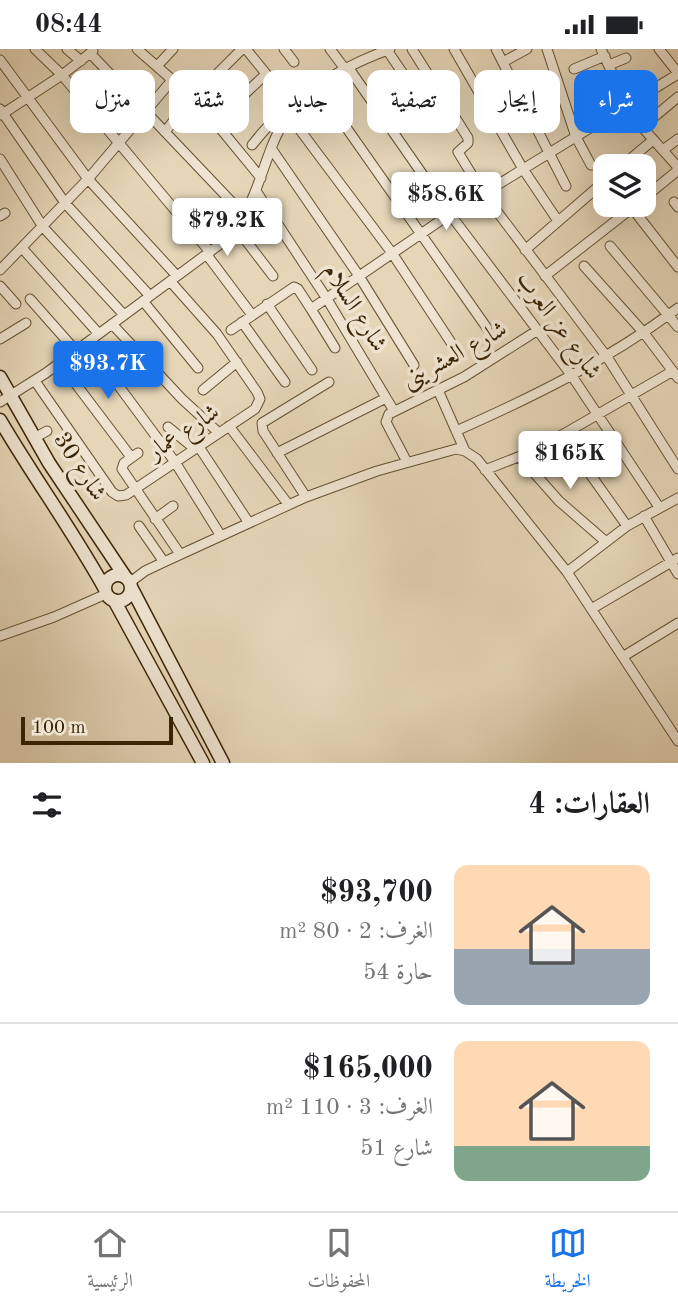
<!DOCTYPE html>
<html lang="ar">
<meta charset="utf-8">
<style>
:root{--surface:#fff;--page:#f6f6f6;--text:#202124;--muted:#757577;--line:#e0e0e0;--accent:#1a73e8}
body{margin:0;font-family:"Old Standard TT",Amiri,serif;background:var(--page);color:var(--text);direction:rtl;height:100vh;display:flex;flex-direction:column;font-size:26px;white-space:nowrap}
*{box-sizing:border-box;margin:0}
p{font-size:23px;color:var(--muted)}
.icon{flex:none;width:38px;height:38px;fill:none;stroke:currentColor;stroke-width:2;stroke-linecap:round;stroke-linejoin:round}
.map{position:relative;height:714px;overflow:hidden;direction:ltr}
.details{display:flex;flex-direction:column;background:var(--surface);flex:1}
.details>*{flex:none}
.banner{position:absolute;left:21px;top:21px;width:637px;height:63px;direction:rtl;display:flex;gap:14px}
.fabs{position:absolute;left:593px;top:105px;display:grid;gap:14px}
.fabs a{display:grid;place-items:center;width:63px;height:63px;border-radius:14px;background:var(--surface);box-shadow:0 7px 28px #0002;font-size:35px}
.scale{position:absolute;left:21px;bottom:18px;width:152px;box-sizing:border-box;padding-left:7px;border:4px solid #3b2505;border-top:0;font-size:19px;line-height:24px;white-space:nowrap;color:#3b2505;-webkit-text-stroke:5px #eee4d1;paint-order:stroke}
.price{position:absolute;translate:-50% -60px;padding:0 16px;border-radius:7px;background:#fff;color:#222;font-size:23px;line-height:46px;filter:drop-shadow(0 2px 4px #0008)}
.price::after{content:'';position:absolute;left:50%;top:42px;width:21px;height:16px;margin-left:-10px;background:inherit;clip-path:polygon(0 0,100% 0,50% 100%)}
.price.selected{background:var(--accent);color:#fff}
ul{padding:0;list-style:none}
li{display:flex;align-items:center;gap:21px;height:175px;padding:0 28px}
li+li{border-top:2px solid var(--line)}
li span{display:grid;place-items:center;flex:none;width:196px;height:140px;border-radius:14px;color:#555}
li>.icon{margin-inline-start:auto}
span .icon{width:84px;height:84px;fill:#fffc;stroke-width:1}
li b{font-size:30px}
h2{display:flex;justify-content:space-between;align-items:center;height:84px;padding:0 28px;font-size:30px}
.tag{padding:0 24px;border-radius:14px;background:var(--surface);box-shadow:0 7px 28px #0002;font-size:24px;line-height:63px}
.tag.selected{background:var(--accent);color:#fff}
.status{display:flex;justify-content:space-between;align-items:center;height:49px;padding:0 35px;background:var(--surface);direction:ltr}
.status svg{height:19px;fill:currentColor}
.menu{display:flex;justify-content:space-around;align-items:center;height:98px;border-top:2px solid var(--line);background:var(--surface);font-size:19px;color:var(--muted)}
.menu a{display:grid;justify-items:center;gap:4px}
.menu .selected{color:var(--accent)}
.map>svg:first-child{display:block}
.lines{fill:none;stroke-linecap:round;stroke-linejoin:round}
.street-casing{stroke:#665132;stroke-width:11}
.secondary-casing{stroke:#3b2505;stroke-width:15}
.street{stroke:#eee4d1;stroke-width:9}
.secondary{stroke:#eee4d1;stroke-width:12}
.labels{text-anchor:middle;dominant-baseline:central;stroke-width:7;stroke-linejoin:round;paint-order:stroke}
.street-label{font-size:24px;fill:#3b2505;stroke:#eee4d1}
</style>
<div class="status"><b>08:44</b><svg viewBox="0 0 49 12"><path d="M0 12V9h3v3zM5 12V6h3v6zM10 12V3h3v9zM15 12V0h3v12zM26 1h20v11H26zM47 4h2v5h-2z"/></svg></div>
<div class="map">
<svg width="678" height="714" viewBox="0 0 678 714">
<rect width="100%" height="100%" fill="#e5d6b8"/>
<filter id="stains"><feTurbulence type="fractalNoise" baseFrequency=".00286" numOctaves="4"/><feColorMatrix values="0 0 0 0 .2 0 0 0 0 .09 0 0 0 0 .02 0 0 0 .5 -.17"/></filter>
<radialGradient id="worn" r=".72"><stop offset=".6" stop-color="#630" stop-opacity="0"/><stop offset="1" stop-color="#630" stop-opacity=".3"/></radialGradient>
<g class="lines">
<defs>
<path id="street" d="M35,0L62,26L210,203
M67,0L81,12
M137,0L201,56L261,129
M246,0L293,58
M284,0L294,13
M330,0L345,20
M412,0L468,89V94L458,103L483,144L607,308L678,420
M454,0L523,120L558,172
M496,0L566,137
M547,0L576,88L591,116
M601,0L627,56L642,78L677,117V122L644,149
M659,0L678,24
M387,1L425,57
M90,4L245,167
M0,11L88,130L177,227
M503,13L527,0
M158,16L173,0
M609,16L626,9
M348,18L450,165L572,327L659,458
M574,20L605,7
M317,37L487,279
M598,41L610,67
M232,57L266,25
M0,60L65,154L150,247
M288,65L392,204L454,298
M1,66L62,26L93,2
M642,78L678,48
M165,83L183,59L242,0
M252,96C261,86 271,69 284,71
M271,99L359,227L414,316
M663,101L678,90
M0,110L43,178L124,266
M622,117L653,91
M256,142L327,250L394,362
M674,153L678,158
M632,159L678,218
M0,167L5,164
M237,180L273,227
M610,197L678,278
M22,199L99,285
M525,201L606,131
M207,206L252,266
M584,217L644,284L678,329
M0,221L88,130L173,30
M545,227L636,156
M0,237L16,255
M30,250L76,302
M143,252L198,319
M267,255L312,321
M311,260L335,299
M242,273L285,333
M112,275L182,350L219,384
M231,281L294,238L298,240L311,260L450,165L678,25
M0,290L26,274
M87,294L175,413L221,487
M60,314L131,408
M35,332L112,443L118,447L126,446L255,360L260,350L257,343L217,285L170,232
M203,341L237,313
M438,341L465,402
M0,353L46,324L223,193C252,166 258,132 272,97C292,44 339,19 390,0
M229,377L288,455
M168,378L195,400
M456,382C535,347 608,311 678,259
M34,389L47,382
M199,398L249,474
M138,404L124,414L122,420L180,505
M277,404L386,349
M520,408L559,452L605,492
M578,408L627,477
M407,413L386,373L389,365L464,328L538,281
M485,421L536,401L673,322
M306,448L263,382L262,374L329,333
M644,467L678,525
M155,470L173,457
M139,477L164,513
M567,523L627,477L678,449
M129,534L145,522L164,513L306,448L377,422L456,400L465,402L477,410L567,523L678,692
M593,559L678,509
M0,587L54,568L106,545
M624,607L678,574"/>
<path id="secondary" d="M0,328L49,414L126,529
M0,371C34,429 73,482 105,540
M105 539a13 13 0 1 1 26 0a13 13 0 1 1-26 0Z
M131,538L223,714
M114,551L203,714"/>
</defs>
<use href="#street" class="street-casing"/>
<use href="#secondary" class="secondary-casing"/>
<use href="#street" class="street"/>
<use href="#secondary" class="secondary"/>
</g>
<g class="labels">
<g class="street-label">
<text transform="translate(354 259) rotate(58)">شارع السلام</text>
<text transform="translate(558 277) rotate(54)">شارع عز العرب</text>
<text transform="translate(455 307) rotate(-29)">شارع العشرينى</text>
<text transform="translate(184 384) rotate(-34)">شارع عمار</text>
<text transform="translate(79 418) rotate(57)">شارع 30</text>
</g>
</g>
<rect width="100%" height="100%" filter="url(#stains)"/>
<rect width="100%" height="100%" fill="url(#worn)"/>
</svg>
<div class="fabs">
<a><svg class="icon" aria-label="layers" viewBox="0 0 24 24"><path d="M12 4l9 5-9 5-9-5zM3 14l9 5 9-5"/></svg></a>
</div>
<div class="scale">100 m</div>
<b class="price" style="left:446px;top:183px">$58.6K</b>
<b class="price" style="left:227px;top:209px">$79.2K</b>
<b class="price selected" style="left:108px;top:352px">$93.7K</b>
<b class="price" style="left:570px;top:442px">$165K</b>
<div class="banner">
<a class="tag selected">شراء</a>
<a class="tag">إيجار</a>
<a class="tag">تصفية</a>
<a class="tag">جديد</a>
<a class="tag">شقة</a>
<a class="tag">منزل</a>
</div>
</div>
<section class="details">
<h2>العقارات: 4<svg class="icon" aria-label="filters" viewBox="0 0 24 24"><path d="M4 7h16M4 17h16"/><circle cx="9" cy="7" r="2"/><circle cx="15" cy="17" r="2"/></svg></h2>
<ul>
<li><span style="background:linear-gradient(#ffd9b3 60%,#9aa5b1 0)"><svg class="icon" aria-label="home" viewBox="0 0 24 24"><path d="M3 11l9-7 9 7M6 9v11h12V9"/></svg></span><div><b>$93,700</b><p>الغرف: 2 · 80 m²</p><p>حارة 54</p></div></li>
<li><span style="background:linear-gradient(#ffd9b3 75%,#7fa58c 0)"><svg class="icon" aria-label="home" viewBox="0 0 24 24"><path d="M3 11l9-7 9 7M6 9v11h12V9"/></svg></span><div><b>$165,000</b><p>الغرف: 3 · 110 m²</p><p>شارع 51</p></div></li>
</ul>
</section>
<nav class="menu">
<a class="selected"><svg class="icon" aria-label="map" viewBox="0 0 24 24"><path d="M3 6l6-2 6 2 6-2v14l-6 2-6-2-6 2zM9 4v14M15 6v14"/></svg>الخريطة</a>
<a><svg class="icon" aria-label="saved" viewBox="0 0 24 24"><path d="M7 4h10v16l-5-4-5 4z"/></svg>المحفوظات</a>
<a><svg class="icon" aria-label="home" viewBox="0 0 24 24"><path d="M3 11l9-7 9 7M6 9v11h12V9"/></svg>الرئيسية</a>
</nav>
